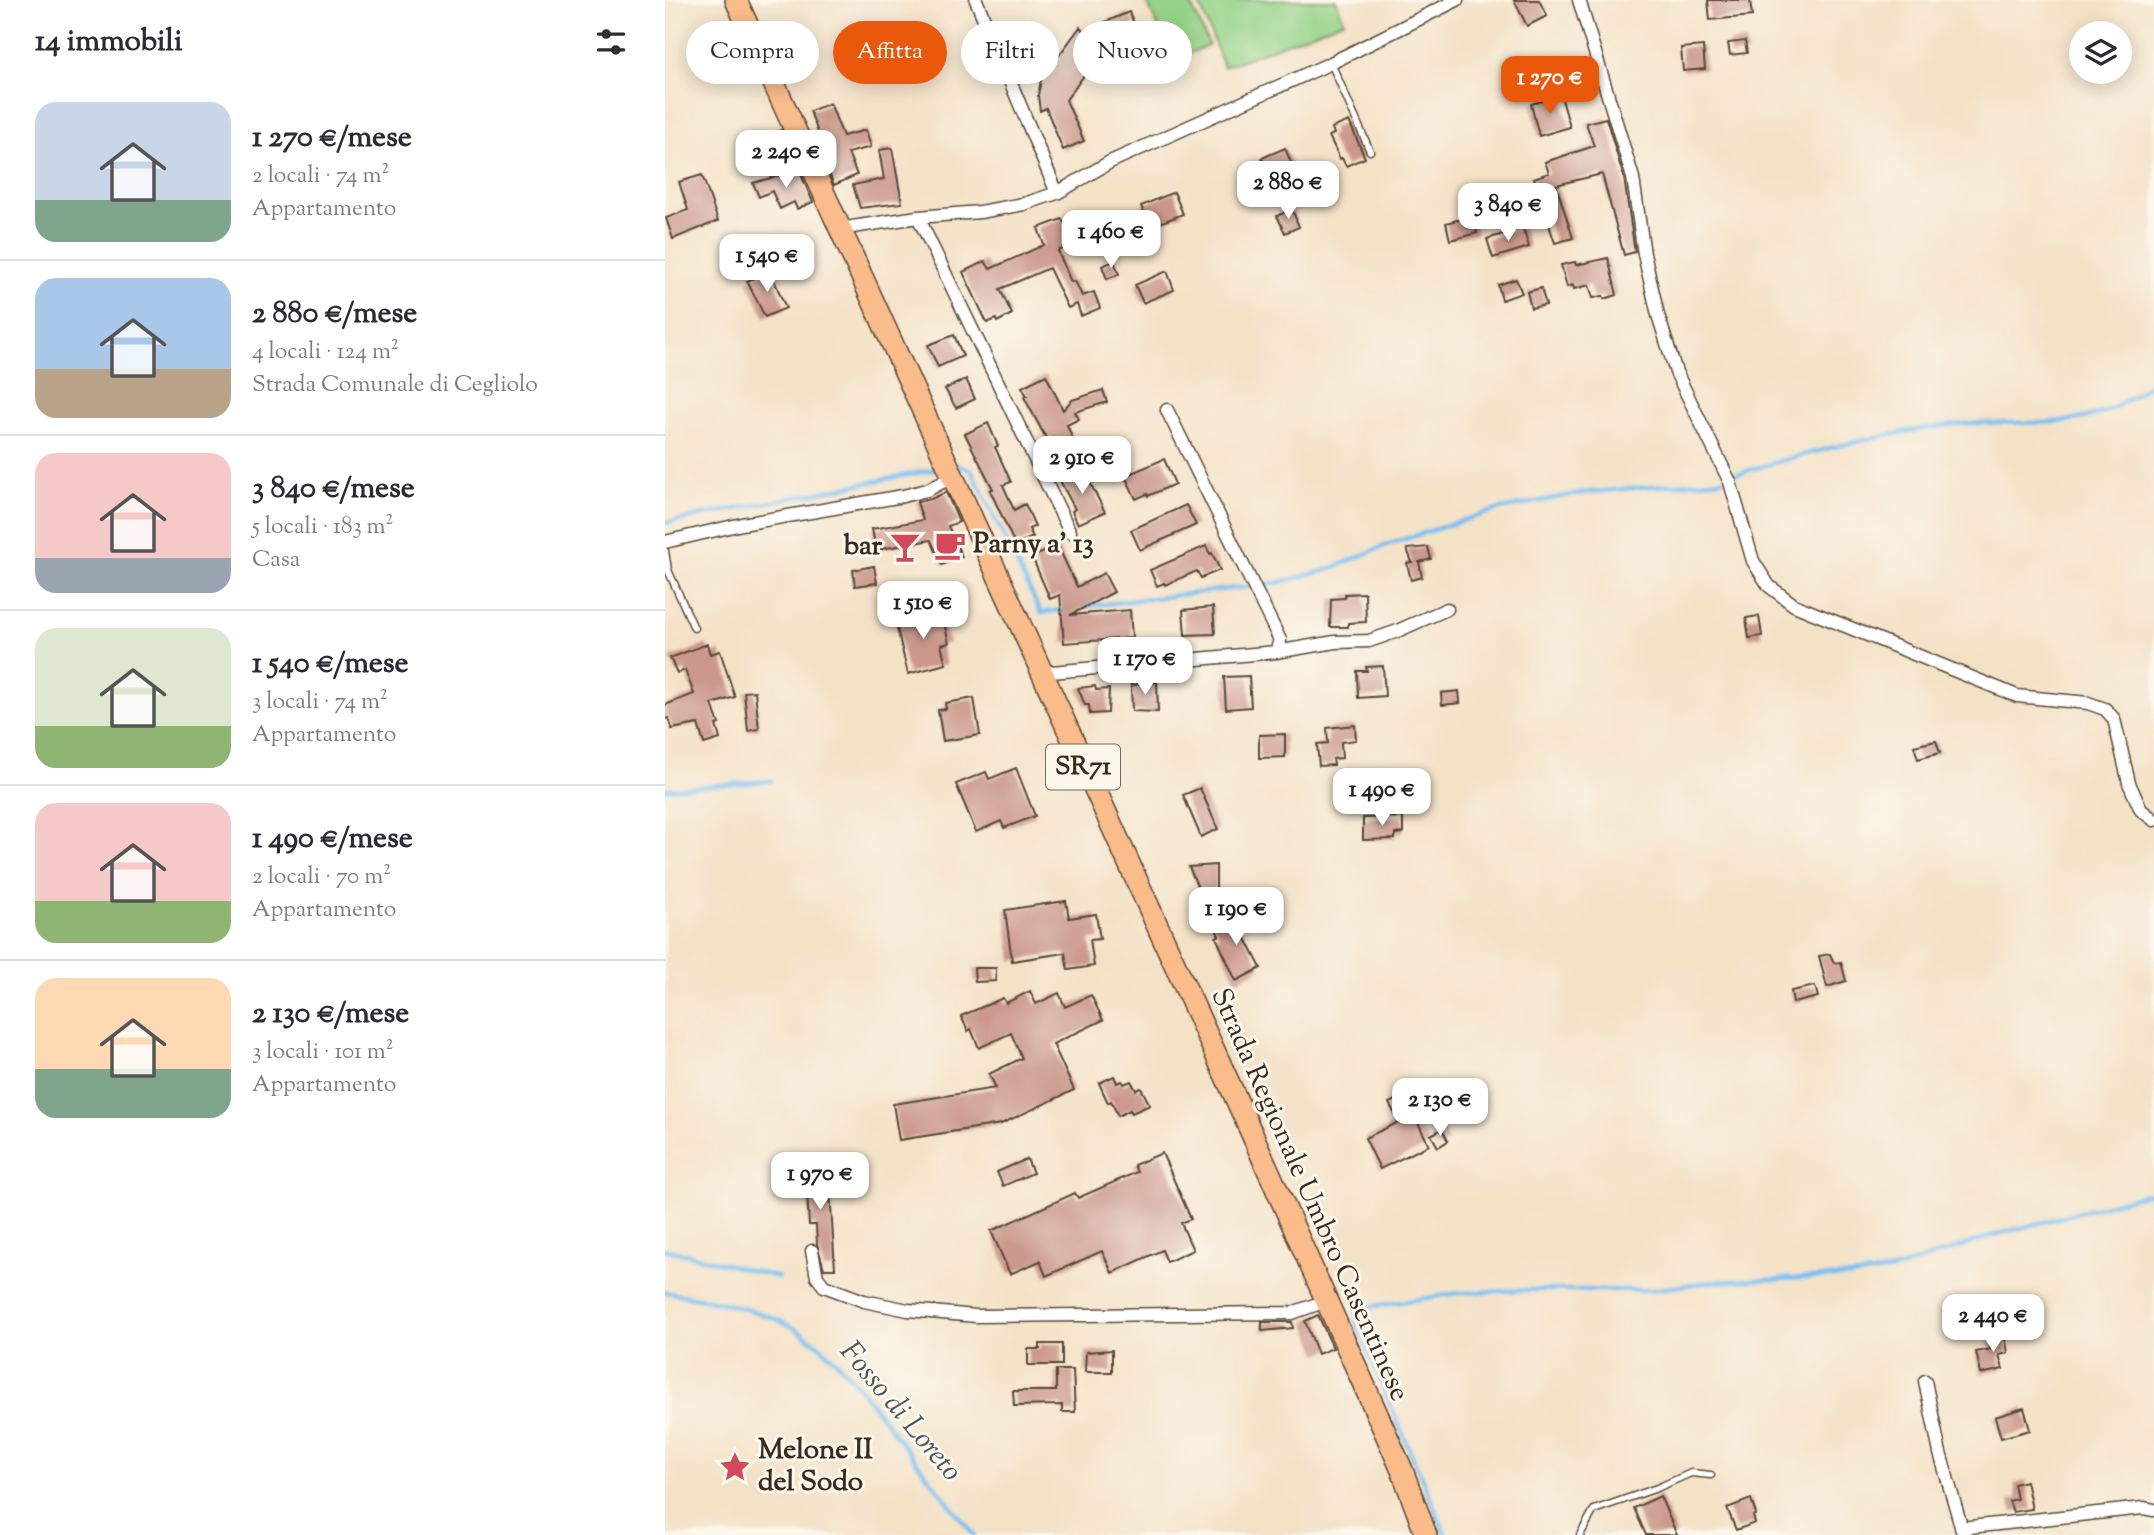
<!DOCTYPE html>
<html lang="it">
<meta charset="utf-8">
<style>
:root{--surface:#fff;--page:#f2f2f3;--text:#2b2b33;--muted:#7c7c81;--line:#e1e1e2;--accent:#ea580c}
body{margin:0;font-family:"Sorts Mill Goudy",serif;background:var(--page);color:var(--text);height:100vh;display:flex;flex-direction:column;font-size:26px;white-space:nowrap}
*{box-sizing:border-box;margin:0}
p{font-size:23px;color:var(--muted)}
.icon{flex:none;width:38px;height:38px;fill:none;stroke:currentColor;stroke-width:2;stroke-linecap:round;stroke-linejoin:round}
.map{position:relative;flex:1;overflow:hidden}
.sheet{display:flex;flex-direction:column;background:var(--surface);width:665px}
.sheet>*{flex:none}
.banner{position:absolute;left:21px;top:21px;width:665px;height:63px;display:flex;gap:14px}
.fabs{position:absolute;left:1404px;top:21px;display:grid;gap:14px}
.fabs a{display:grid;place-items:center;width:63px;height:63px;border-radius:50%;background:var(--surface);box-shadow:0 4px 18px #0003;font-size:35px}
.price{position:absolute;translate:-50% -60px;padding:0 16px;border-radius:14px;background:#fff;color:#222;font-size:23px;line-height:46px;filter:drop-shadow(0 2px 4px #0008)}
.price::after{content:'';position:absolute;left:50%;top:42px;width:21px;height:16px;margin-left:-10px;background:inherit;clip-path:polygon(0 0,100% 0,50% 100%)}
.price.active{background:var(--accent);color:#fff}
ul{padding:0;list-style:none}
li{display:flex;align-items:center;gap:21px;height:175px;padding:0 35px}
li+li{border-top:2px solid var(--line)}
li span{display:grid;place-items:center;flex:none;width:196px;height:140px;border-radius:21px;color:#555}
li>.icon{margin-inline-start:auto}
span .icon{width:84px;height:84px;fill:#fffc;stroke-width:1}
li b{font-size:30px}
h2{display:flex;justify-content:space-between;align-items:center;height:84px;padding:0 35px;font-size:30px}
.chip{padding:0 24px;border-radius:32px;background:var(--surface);box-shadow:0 4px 18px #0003;font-size:24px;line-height:63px}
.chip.active{background:var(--accent);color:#fff}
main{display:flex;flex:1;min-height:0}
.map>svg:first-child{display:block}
.green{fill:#96d388;stroke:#687e53;stroke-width:2}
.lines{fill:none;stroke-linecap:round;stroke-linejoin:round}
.stream{stroke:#7abff1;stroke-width:4.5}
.building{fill:#cb988b}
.service-casing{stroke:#574637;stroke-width:9}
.minor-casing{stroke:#574637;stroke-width:15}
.primary-casing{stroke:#574637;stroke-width:24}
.service{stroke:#fff;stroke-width:6}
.minor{stroke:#fff;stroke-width:12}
.primary{stroke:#fabc8b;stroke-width:21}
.labels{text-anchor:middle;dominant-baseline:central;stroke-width:6;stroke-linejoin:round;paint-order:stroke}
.shield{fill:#fbf7ec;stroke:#75685c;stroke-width:2}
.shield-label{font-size:26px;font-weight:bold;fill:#3b2a1e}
.poi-label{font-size:28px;font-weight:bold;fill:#3b2a1e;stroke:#fbf7ec;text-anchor:start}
.street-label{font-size:28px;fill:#3b2a1e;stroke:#fbf7ec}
.water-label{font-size:30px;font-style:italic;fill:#4e575d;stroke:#fbf7ec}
</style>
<main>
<section class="sheet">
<h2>14 immobili<svg class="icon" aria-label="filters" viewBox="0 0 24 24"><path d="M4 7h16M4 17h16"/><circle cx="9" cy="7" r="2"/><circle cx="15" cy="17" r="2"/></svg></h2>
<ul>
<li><span style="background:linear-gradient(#c9d6e8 70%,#7fa58c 0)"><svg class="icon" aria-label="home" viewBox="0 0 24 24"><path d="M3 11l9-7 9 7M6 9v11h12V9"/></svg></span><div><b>1 270 €/mese</b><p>2 locali · 74 m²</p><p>Appartamento</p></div></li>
<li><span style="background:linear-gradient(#a9c7e8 65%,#b9a48a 0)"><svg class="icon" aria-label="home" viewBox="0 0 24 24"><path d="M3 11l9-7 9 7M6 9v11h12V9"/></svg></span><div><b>2 880 €/mese</b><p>4 locali · 124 m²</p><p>Strada Comunale di Cegliolo</p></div></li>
<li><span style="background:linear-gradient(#f6c9c9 75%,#9aa5b1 0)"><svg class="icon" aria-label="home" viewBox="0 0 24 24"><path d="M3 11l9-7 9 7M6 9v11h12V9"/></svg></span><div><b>3 840 €/mese</b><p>5 locali · 183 m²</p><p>Casa</p></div></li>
<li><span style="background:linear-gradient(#dfe7d0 70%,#8fb573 0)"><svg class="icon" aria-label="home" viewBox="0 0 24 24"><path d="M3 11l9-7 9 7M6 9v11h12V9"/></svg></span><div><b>1 540 €/mese</b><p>3 locali · 74 m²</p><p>Appartamento</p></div></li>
<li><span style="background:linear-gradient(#f6c9c9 70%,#8fb573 0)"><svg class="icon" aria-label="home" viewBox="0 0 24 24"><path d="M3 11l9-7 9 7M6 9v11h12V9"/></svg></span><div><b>1 490 €/mese</b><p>2 locali · 70 m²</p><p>Appartamento</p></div></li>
<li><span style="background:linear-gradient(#ffd9b3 65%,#7fa58c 0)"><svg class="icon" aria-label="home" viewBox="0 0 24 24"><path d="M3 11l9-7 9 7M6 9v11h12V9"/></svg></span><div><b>2 130 €/mese</b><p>3 locali · 101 m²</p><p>Appartamento</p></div></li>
</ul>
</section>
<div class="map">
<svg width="1489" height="1535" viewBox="0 0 1489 1535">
<rect width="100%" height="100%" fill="#fbf7ec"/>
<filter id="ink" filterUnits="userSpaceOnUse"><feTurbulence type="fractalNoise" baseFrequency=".0143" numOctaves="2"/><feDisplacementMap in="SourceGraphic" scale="14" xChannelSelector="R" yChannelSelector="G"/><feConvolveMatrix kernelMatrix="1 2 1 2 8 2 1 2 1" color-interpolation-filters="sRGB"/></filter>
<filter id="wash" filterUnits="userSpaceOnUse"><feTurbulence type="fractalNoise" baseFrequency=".00686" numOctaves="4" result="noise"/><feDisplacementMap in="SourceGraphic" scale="28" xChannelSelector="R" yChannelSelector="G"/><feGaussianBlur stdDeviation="1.57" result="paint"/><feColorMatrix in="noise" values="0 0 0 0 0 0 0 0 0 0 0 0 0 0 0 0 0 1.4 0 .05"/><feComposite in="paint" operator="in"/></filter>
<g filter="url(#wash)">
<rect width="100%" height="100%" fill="#f4e2c7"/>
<path class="green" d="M481,0H524L544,45L508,61Z
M533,0H671L679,21L559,67Z"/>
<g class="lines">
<path class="stream" d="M289,466L293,465L307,471L376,613L401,609
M1072,474C1140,453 1214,434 1285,425C1335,419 1385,429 1434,414C1453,408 1472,393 1489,382
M0,523L277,468
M416,607L612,583L665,569L724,544L831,510L916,493L1057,480
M0,789L106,781
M0,1249L113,1277
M0,1292C38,1299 77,1305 113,1320C165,1342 197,1392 230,1434C256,1468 282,1501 309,1535
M781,1535L691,1325V1309L794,1293L861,1290H986L1045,1282L1187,1276L1228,1270L1326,1236L1489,1192"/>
</g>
<g id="blocks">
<path class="building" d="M849,0H874L882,16L862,26Z
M1043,0H1085L1087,16L1045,20Z
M464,12L473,32L440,47L401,100L419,141L398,150L381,108L375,111L373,95L376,80L415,27L419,31Z
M1080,41L1082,53L1065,55L1063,43Z
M1038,46L1040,69L1018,71L1016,48Z
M896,96L905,127L874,136L866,104Z
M165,103L178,136L201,130L206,147L183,153L192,175L169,185L161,166L165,164L145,111Z
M941,118L959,178L970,252L959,255L937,174L891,185L908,238L890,243L881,216L875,218L867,192L873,190L869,178L884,173L880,162L929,146L921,123Z
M684,121L700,158L681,166L677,158L675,159L664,136L669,134L667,128Z
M116,130L124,149L108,156L99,136Z
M227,148L237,203L195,208L188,185L219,179L214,150Z
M620,148L631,174L608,184L597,158Z
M134,170L148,202L132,209L129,202L115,209L107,191L94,197L88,183Z
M37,175L53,221L8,239L1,218L23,210L14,182Z
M509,192L518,214L485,227L476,206Z
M627,209L634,227L620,233L612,216Z
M808,216L812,233L785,240L781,223Z
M397,219L402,230L405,229L409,240L401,243L402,247L393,251L406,282L410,281L417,296L429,292L435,308L416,316L412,304L403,308L384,268L335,289L347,314L332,322L331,319L322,323L298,272L320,261L325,269L379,245L373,228Z
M858,228L864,247L828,258L822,239Z
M943,258L952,295L939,299L938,296L928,298L924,285L909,289L908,285L902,287L896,265L910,262L911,265Z
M449,261L454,274L442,279L437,266Z
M105,271L121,308L100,317L82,281Z
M502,271L509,290L478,303L470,285Z
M851,279L857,293L837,300L833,285Z
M876,288L881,305L866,308L862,292Z
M289,335L298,356L273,367L263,345Z
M381,375L398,410L407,400L438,390L442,402L410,412L414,419L402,425L407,437L391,445L388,438L382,440L359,397L362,396L357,387Z
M301,379L310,399L291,408L280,389Z
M323,423L333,446L330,447L346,482L338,485L349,510L360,504L370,526L364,529L368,537L350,545L325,490L328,489L300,434Z
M499,459L510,484L483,496L482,494L471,499L460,476Z
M412,471L413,473L419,471L440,512L413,524L407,511L410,509L393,477Z
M281,492L294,522L283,526L297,557L277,565L266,540L211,550L207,529L258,520L252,502L266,499Z
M521,505L531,525L475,550L466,530Z
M393,546L412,587L439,573L449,592L405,615L465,610L467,638L399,643L395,595L385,599L367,557Z
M541,546L545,554L547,553L555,570L536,578L532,571L500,585L499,583L492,586L485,570Z
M763,547L766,559L754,562L757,577L746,580L742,563L747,562L742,549Z
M209,566L212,583L190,586L188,570Z
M700,593L701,622L683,623V627H665L666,599L680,598V594Z
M548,607L550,634L520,635L518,610Z
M276,610L284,643L276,645L281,664L243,674L230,620Z
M1094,616L1097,636L1084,638L1081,618Z
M42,644L45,654L55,651L70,697L47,704L54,724L51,725L55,739L39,744L33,724L7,729L4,718L0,719V705L29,694L20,670L12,673L5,658Z
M718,666L720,696L693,698L692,671H702L701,667Z
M584,676L586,707L561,709L559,677Z
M492,682L493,712L467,711L466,685Z
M430,686L431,690L444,689L443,713L425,714L424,705H420L413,688Z
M90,691L94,729L83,731L79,692Z
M794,691L795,703L777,705L776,693Z
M309,698L315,735L278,741L273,710L281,709L280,703Z
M690,725L691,740L676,742L677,758L668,759L669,765L654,766L652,744L663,743L662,728Z
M620,734V757L594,758V735Z
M1271,741L1275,753L1253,759L1249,746Z
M351,768L370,816L339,828L336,821L311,832L291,784L321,772L324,779Z
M535,788L553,829L536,837L518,795Z
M738,817V833L730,834V839L698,840V818Z
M551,865V890H534L524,867Z
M401,901L404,918L431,914L435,939L425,940L429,966L403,970L400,953L347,961L340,910Z
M568,913L596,968L571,981L551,937L554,936L548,922Z
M1165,954L1169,963L1176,962L1181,981L1162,987L1154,956Z
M309,968H331V981L310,982Z
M1150,986L1153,997L1128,1003L1126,991Z
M365,991L371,1004L394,993L400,1007L426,995L438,1020L388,1044L409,1090L336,1124L234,1140L228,1104L331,1088L324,1074L357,1058L346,1033L314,1048L306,1029L303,1031L296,1016L338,998L341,1003Z
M449,1076L452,1083L457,1081L459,1084L466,1081L471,1090L476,1088L485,1105L467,1113L465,1110L453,1116L446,1101L443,1103L434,1083Z
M749,1091L758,1110L749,1115L764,1145L715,1169L700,1138L734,1122L724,1103Z
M777,1129L783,1141L773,1147L766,1135Z
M497,1153L526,1219L516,1223L528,1250L502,1262L497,1250L447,1273L437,1251L381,1276L375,1261L345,1274L326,1231L410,1193L413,1198L472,1172L469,1165Z
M362,1159L368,1173L338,1186L332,1172Z
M170,1174V1180H173V1190L165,1191L170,1269H159L152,1244L151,1225H144L142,1192L125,1193V1181L148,1180V1175Z
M653,1315L668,1348L653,1354L640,1321Z
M597,1322H627L628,1328L597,1331Z
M1339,1332L1343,1353L1334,1355L1338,1369L1316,1374L1311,1352L1326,1349L1323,1336Z
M375,1344H397V1365H363V1349H375Z
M447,1350V1372H420L421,1352Z
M391,1370H408L410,1412H397V1405L349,1406L348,1391H391Z
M1359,1408L1365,1430L1336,1438L1330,1417Z
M1361,1481L1367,1509L1348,1512L1344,1501L1352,1499L1349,1484Z
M995,1496L1012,1535H981L969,1508Z
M1086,1499L1091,1514L1088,1516L1090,1523L1071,1530L1062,1508Z"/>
</g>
</g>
<g filter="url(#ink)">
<use href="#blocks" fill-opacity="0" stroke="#574637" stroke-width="2"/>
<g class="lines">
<defs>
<path id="service" d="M666,63L705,151
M0,551L3,570L29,628
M915,1535L929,1510L992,1488L1026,1473L1046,1475"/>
<path id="minor" d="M311,0L392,193
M914,0L968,178L979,254L993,315L1011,372L1065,482L1088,561L1104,586L1129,605L1352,696L1423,703L1440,709L1449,719L1464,783L1476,810L1489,820
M253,217L405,532
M174,229L253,217L315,212L359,204L392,193L445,162L666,63L792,0
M0,542L77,524L238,496L262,490L287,477
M611,652L670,642L704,641L730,632L782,609
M375,673L611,652L615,640L502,410
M147,1251L152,1277L159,1286L199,1301L243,1310L311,1316L627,1313L661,1301
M1260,1381L1275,1453L1298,1533
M1296,1528L1478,1508L1489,1510"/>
<path id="primary" d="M71,0L583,1125L737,1470L761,1535"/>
</defs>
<use href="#service" class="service-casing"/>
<use href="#minor" class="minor-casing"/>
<use href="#primary" class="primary-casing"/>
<use href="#service" class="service"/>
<use href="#minor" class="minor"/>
<use href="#primary" class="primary"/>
</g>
</g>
<defs>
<symbol id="cafe-bare" viewBox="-9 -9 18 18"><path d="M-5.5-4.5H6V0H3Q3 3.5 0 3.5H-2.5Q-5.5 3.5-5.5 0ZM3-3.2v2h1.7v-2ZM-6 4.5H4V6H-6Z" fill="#d1495b" stroke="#fbf7ec" stroke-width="2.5" paint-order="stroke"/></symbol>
<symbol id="bar-bare" viewBox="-9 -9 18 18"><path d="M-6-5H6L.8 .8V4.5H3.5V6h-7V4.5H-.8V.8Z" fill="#d1495b" stroke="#fbf7ec" stroke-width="2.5" paint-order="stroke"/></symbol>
<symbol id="sight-bare" viewBox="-9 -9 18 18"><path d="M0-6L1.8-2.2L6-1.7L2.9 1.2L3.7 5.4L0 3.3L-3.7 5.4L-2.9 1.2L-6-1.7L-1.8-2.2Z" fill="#d1495b" stroke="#fbf7ec" stroke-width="2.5" paint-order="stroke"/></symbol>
</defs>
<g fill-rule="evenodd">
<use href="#cafe-bare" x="263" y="523" width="44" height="44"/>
<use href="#bar-bare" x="218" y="525" width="44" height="44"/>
<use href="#sight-bare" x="48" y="1445" width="44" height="44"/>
</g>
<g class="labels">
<rect class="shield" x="381" y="744.5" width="74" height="45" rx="5"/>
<g class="shield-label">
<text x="418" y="767">SR71</text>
</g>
<g class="poi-label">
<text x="308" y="545">Parny a' 13</text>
<text x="217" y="547" text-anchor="end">bar</text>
<text x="93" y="1451">Melone II<tspan x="93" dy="32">del Sodo</tspan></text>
</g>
<g class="street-label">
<text transform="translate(644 1195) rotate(66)">Strada Regionale Umbro Casentinese</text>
</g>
<g class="water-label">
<text transform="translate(235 1412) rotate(50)">Fosso di Loreto</text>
</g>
</g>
</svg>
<div class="fabs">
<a><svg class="icon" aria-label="layers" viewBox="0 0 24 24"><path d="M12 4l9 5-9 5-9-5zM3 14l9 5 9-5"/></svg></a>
</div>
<b class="price active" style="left:885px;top:116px">1 270 €</b>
<b class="price" style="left:121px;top:190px">2 240 €</b>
<b class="price" style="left:623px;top:221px">2 880 €</b>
<b class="price" style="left:843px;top:243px">3 840 €</b>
<b class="price" style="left:446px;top:270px">1 460 €</b>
<b class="price" style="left:102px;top:294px">1 540 €</b>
<b class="price" style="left:417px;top:496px">2 910 €</b>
<b class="price" style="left:258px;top:641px">1 510 €</b>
<b class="price" style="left:480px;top:697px">1 170 €</b>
<b class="price" style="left:717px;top:828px">1 490 €</b>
<b class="price" style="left:571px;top:947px">1 190 €</b>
<b class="price" style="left:775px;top:1138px">2 130 €</b>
<b class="price" style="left:155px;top:1212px">1 970 €</b>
<b class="price" style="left:1328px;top:1354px">2 440 €</b>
<div class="banner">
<a class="chip">Compra</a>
<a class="chip active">Affitta</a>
<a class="chip">Filtri</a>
<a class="chip">Nuovo</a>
</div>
</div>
</main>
